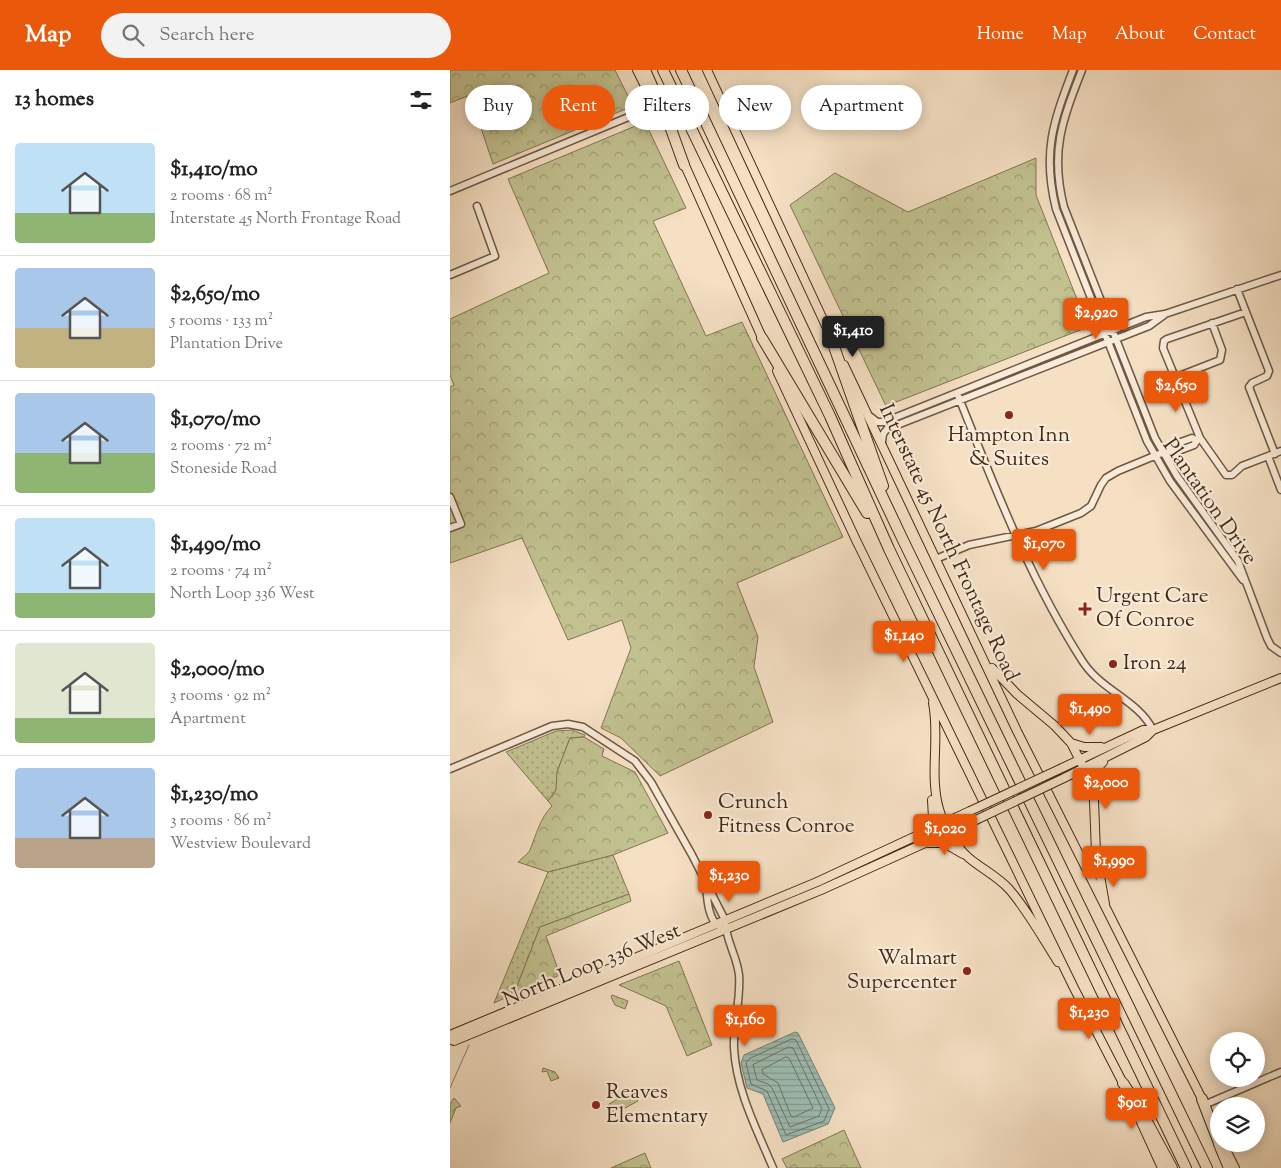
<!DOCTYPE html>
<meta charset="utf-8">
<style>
:root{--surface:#fff;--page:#f2f2f2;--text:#222;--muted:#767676;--line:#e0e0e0;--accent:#ea580c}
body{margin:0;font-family:"Sorts Mill Goudy",serif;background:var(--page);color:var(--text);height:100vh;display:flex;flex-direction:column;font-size:19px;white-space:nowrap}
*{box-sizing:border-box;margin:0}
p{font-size:16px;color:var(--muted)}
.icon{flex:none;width:28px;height:28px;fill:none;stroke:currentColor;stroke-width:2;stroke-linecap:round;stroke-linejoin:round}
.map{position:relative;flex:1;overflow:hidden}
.panel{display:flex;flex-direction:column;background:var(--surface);width:450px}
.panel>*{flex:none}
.guide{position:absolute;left:15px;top:15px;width:475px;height:45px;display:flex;gap:10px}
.fabs{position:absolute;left:760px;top:962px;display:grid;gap:10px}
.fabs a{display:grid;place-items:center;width:55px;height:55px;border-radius:50%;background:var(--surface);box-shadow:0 2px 12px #0003;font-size:25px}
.price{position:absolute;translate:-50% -42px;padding:0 11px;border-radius:5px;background:var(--accent);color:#fff;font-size:16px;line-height:32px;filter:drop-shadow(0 1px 2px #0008)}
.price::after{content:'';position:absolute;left:50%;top:30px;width:15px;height:11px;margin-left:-8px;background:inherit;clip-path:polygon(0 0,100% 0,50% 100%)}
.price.selected{background:#222;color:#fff}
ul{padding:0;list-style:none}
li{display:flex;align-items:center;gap:15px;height:125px;padding:0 15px}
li+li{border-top:1px solid var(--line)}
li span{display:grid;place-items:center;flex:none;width:140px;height:100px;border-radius:5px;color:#555}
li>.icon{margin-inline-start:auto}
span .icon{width:60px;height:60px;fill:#fffc;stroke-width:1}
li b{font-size:21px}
h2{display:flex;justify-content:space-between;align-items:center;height:60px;padding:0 15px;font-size:21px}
.pill{padding:0 18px;border-radius:22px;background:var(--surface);box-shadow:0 2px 12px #0003;font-size:18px;line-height:45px}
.pill.selected{background:var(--accent);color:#fff}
header{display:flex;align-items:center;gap:30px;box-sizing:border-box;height:70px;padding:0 25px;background:var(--accent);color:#fff}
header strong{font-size:24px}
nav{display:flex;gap:28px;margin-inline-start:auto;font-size:18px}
.search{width:350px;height:45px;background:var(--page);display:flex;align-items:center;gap:12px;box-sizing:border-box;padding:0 18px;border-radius:28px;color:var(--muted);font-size:19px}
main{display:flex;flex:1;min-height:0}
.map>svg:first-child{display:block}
.grass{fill:url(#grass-dots);stroke:#837552}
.forest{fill:url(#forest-crowns);stroke:#837552}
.pitch{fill:#c2c190;stroke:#837552}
.water{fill:url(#water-rules);stroke:#798274}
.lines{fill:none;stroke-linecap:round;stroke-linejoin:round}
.shore{stroke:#707364;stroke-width:1}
.stream{stroke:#798274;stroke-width:1}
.minor-casing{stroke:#705741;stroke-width:9}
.major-casing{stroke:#442915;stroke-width:10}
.highway-casing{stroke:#442915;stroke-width:12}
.minor{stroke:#f8ebd9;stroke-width:6}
.major{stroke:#f5e0c4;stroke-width:8}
.highway{stroke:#f5e0c4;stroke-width:10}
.major-bridge-casing{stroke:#442915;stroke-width:10;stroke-linecap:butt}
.major-bridge{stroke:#f5e0c4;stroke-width:8}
.poi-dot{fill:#8f2418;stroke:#f8ebd9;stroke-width:2}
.labels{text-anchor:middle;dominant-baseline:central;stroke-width:4.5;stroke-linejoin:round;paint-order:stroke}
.poi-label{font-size:21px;fill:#442915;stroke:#f8ebd9;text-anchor:start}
.street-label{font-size:21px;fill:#442915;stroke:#f8ebd9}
</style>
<header>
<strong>Map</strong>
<div class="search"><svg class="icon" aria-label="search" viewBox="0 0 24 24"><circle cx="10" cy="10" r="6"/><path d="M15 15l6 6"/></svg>Search here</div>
<nav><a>Home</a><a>Map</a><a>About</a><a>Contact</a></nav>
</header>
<main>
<section class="panel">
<h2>13 homes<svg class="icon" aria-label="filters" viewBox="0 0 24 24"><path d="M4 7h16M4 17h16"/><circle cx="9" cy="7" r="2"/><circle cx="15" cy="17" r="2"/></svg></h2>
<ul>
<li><span style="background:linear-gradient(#bfe0f5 70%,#8fb573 0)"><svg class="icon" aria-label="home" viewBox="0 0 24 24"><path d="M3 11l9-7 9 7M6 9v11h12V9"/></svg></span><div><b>$1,410/mo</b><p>2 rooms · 68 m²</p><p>Interstate 45 North Frontage Road</p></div></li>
<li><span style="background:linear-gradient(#a9c7e8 60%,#c2b280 0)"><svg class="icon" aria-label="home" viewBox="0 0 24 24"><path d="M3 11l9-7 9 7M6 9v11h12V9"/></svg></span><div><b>$2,650/mo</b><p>5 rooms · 133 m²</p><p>Plantation Drive</p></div></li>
<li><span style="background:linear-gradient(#a9c7e8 60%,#8fb573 0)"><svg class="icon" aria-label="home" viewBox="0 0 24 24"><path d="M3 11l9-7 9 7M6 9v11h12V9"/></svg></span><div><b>$1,070/mo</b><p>2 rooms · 72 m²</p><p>Stoneside Road</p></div></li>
<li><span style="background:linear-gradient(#bfe0f5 75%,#8fb573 0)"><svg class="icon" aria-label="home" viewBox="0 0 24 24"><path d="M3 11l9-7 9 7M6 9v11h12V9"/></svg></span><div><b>$1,490/mo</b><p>2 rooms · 74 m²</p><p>North Loop 336 West</p></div></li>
<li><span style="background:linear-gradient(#dfe7d0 75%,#8fb573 0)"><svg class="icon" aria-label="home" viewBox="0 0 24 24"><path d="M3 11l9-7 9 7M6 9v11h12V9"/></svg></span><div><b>$2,000/mo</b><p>3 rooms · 92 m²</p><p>Apartment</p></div></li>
<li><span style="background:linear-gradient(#a9c7e8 70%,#b9a48a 0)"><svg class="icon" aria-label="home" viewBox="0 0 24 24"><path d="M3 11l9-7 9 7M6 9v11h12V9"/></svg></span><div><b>$1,230/mo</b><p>3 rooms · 86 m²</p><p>Westview Boulevard</p></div></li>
</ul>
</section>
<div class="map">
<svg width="831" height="1098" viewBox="0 0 831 1098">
<defs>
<pattern id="grass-dots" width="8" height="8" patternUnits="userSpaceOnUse" patternTransform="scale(1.25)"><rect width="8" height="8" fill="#c2c190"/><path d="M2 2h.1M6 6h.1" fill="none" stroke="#9f9d74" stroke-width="1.8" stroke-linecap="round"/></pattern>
<pattern id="forest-crowns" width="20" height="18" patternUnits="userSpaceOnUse" patternTransform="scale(1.25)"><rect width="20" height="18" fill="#c2c190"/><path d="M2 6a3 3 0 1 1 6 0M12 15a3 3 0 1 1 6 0" fill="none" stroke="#9f9d74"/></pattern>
<pattern id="water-rules" width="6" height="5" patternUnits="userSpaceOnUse" patternTransform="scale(1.25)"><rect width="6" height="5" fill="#9cbdb3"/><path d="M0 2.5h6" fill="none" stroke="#819a90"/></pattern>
</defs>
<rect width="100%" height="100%" fill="#f5e0c4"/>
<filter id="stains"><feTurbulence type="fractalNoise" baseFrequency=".004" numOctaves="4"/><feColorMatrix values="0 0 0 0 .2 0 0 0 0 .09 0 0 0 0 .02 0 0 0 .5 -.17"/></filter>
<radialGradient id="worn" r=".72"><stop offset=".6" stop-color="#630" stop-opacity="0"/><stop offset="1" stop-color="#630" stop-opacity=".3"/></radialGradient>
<path class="grass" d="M122,660L135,665L134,667L120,668L107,702L106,720L98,731L56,682L106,661Z
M163,785L179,824L90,857L64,924L44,933L98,802Z
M162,925L178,931L175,939L165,935L161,927Z
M93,998L105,1002L109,1008L101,1011L97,1001L92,1002Z"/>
<path class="forest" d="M0,0H165L183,36L43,94L20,25L0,33Z
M195,52L236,138L203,151L256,266L292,252L393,467L287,513L308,567L304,597L323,652L210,706L171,668L151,658L181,578L172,550L118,570L72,468L0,493V317L4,315L0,305V249L99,203L58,109Z
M586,88V125L638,257L436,336L340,135L385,103L458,142Z
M134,667L154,679L152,686L185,702L218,763L163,785L98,802L68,792C72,788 78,784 80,780C86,765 90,748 102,736L98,731L106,720L107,702L120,668Z
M179,824L181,831L96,866L110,905L64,924L90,857Z
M229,891L262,975L237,986L216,936L169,915Z
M4,1028L11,1036L6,1038L0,1053V1034Z
M394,1060L411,1098H337L332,1089Z
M195,1083L201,1098H161Z"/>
<path class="pitch" d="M182,1021L188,1031L164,1044L159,1034Z"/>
<path class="water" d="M345,962L348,963L385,1038L378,1054L333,1072L313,1024L297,1018L291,993L294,985Z"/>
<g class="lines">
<path class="shore" d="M342,969L346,970L379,1039L374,1051L336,1065L317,1021L301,1014L296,993L299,989Z
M339,977L343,978L372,1039L369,1046L340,1057L322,1018L318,1014L307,1010L303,995Z
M336,987L339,988L363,1038L344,1047L341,1046L328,1013L313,1004L312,1000Z"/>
<path class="stream" d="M0,1018L19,975"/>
<defs>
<path id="minor" d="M623,0C603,52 592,83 606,139L697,371L720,411L793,510
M632,0C612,51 600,82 614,137L705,368L727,406L788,491L817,568L821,576L831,583
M0,121L205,36
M0,205L45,186L27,136
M787,219L819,301L817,306L802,313L799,317L825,384
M796,242L717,269L714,271L713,278L750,368L776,405H782L792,396L831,381
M724,308L770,290L772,280L762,253
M507,323C544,415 579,508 633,592C652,621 688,630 703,660
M421,347L427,352H434L696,247L715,244L831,205
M432,372L433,364L437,359L699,256L714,245
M719,380L723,383L744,375L748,369
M818,386L831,420
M0,427L11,454L0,458
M486,489L519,475L586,461L631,443L641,436L651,415L656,408L668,401L719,380L720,376L742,368L746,370
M0,699L102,656L118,654L133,657L185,691L201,712L242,785L275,850C275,869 287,886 289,905C291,930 283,953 284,978C286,1020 307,1060 323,1098
M256,815C257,827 258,850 269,856
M754,1035L831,1002"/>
<path id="major" d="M187,0L214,54
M257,0L383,271
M233,91L314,272
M394,295L567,661L754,1033
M327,301L406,470L624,918L675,1017
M542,598L567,624L605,656L621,673L639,708L644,731L646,783L655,834
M483,633C490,668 479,704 489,739C494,756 506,777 519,788C532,799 547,806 559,819C578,841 592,867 608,892
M621,673L634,677H651
M612,698L693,660H703
M614,708L696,667L703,660L831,608
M642,717L645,701L653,692
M473,762L483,748L482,730
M479,773H494L513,784
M0,965L367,812L520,741
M0,969L4,971L371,820L526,750
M685,1039L712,1098
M777,1082L785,1098"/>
<path id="highway" d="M195,0L221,59L234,95
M213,0L380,346L439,479L736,1098
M231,0L452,468L757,1098
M312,268L417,443
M381,268L433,416
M673,1013L690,1039L722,1098
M752,1029L769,1073
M769,1074L779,1098"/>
</defs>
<use href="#minor" class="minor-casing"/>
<use href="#major" class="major-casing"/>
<use href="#highway" class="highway-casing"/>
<use href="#minor" class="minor"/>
<use href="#major" class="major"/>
<use href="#highway" class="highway"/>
<defs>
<path id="major-bridge" d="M520,741L612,698
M526,750L614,708"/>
</defs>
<use href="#major-bridge" class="major-bridge-casing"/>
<use href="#major-bridge" class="major-bridge"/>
</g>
<g class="poi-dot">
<circle cx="559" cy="345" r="5"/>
<path d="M632.5 531.5h5v5h5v5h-5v5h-5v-5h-5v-5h5z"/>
<circle cx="663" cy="594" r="5"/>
<circle cx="258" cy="745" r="5"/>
<circle cx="517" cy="901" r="5"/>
<circle cx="146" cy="1035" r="5"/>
</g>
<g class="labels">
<g class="poi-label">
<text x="559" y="366" text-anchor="middle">Hampton Inn<tspan x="559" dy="24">&amp; Suites</tspan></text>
<text x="646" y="527">Urgent Care<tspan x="646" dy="24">Of Conroe</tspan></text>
<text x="673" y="594">Iron 24</text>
<text x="268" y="733">Crunch<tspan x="268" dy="24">Fitness Conroe</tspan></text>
<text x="507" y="889" text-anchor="end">Walmart<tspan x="507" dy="24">Supercenter</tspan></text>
<text x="156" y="1023">Reaves<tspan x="156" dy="24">Elementary</tspan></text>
</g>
<g class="street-label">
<text transform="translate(759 432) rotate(55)">Plantation Drive</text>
<text transform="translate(498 473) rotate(65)">Interstate 45 North Frontage Road</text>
<text transform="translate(142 896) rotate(-22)">North Loop 336 West</text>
</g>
</g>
<rect width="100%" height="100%" filter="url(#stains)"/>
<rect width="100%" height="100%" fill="url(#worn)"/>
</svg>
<div class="fabs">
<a><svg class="icon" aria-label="locate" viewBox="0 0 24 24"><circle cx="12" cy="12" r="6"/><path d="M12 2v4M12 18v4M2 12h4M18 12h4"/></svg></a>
<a><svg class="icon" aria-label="layers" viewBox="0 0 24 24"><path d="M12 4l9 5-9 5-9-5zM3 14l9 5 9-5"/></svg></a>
</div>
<b class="price" style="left:646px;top:270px">$2,920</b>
<b class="price selected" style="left:403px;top:288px">$1,410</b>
<b class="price" style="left:726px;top:343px">$2,650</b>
<b class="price" style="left:594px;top:501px">$1,070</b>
<b class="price" style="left:454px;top:593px">$1,140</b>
<b class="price" style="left:640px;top:666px">$1,490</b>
<b class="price" style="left:656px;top:740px">$2,000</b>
<b class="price" style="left:495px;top:786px">$1,020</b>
<b class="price" style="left:664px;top:818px">$1,990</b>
<b class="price" style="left:279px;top:833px">$1,230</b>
<b class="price" style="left:639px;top:970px">$1,230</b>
<b class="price" style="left:295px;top:977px">$1,160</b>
<b class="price" style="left:682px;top:1060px">$901</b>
<div class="guide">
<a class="pill">Buy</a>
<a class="pill selected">Rent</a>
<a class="pill">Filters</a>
<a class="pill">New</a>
<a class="pill">Apartment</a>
</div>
</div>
</main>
